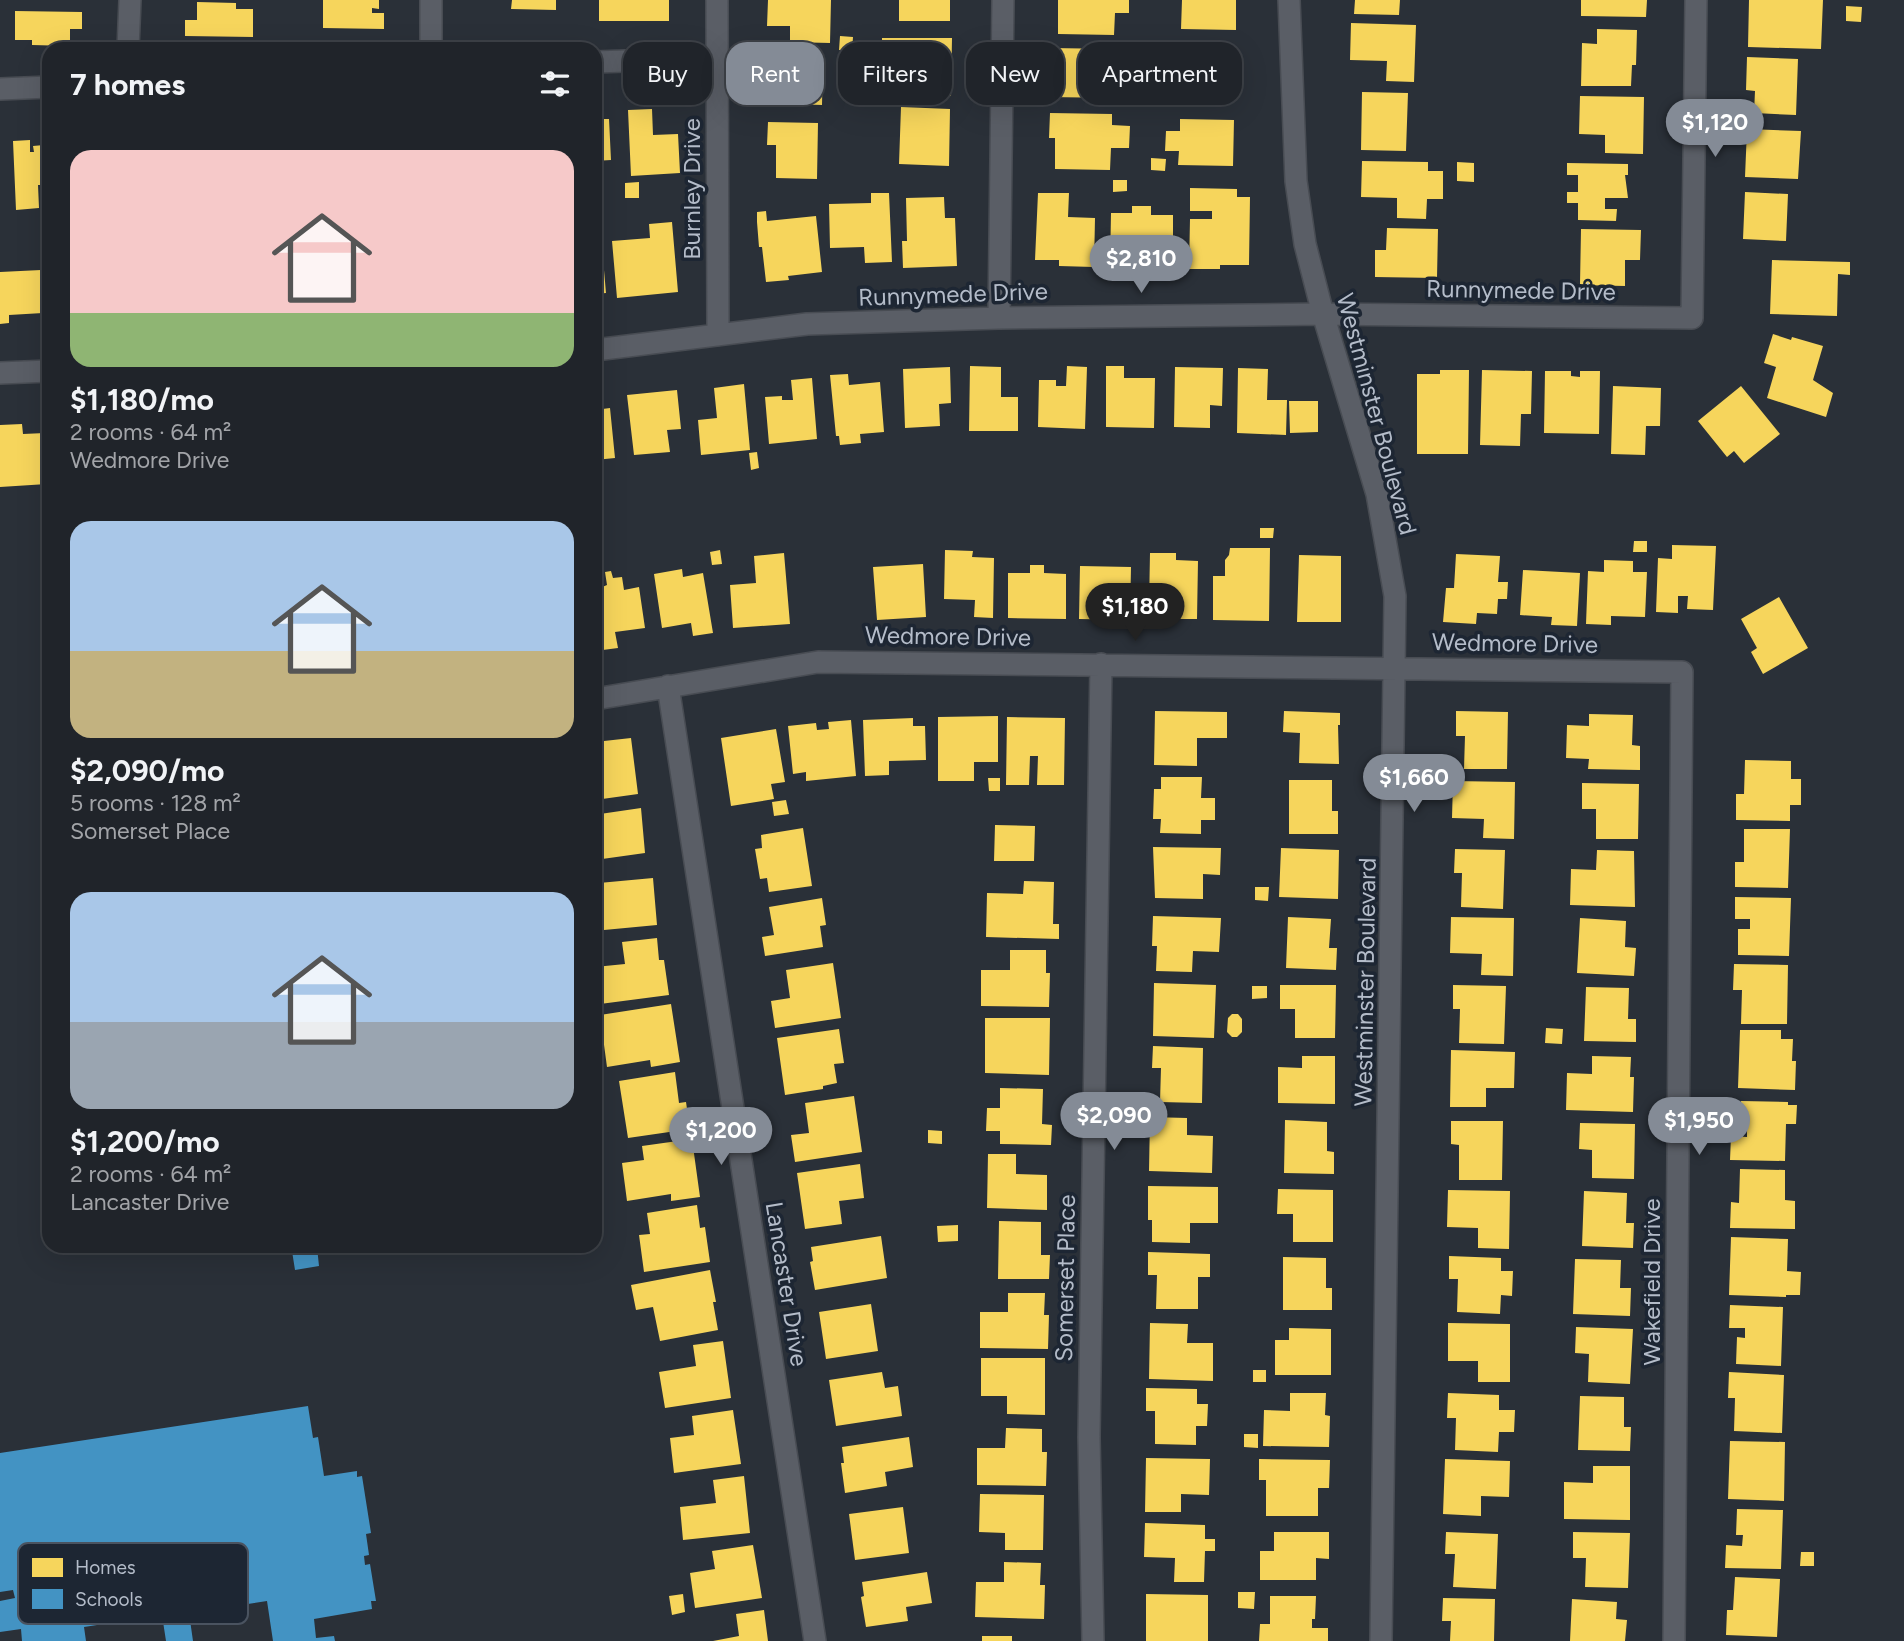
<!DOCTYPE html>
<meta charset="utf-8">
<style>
:root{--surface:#20242a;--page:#282c32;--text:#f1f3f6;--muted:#a2a4a8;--line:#3d4147;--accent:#848b96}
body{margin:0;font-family:Figtree,sans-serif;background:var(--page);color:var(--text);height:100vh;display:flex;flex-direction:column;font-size:26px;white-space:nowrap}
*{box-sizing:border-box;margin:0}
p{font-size:23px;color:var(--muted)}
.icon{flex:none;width:38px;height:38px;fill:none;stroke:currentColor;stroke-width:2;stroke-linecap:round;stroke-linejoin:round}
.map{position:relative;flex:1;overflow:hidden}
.side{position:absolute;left:42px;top:42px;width:560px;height:1211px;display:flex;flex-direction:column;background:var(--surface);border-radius:21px;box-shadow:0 7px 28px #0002,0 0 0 2px var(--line)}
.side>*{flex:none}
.hud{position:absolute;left:623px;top:42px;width:665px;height:63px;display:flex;gap:14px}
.price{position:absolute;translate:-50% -60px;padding:0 16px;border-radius:24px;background:var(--accent);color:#fff;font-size:23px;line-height:46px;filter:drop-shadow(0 2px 4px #0008)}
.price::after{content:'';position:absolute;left:50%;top:42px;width:21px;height:16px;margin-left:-10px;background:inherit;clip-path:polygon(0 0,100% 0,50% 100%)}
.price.selected{background:#222;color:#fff}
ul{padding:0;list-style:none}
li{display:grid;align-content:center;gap:14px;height:371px;padding:0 28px}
li span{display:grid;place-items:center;height:217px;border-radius:21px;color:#555}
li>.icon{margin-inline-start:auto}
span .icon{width:126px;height:126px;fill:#fffc;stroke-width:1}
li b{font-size:30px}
h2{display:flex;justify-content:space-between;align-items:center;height:84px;padding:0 28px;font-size:30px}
.pill{padding:0 24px;border-radius:21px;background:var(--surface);box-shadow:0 7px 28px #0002,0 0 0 2px var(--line);font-size:24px;line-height:63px}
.pill.selected{background:var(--accent);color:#fff}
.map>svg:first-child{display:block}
.homes{fill:#f6d55c}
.schools{fill:#4393c3}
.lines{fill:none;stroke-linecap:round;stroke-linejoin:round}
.minor-casing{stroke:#484c53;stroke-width:24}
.minor{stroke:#5a5e66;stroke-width:21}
.labels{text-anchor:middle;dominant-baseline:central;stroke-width:7;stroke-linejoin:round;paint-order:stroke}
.street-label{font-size:24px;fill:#b4bcc9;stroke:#1d2633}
.key{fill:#1d2633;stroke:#4a5360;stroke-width:2}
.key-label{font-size:19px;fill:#b4bcc9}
</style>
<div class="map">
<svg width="1904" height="1641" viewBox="0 0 1904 1641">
<rect width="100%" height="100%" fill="#2a3038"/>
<path class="homes" d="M323,0H379V9L372,8V13H384V29L323,28Z
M512,0H556V10L511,9Z
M599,0H669V21H599Z
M768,0H831L830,43L790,42V26H767Z
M899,0H950V21H899Z
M1058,0H1129V13H1115L1114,35L1058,34Z
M1182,0H1236V30L1181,29Z
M1355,0H1400L1399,15L1354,14Z
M1581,0H1647L1646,17L1581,16Z
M1749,0H1823L1821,49L1748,47Z
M197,2L236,3V9H253V37L185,36V20H197Z
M1846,6L1862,7L1861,22L1846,21Z
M15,11L82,12V29H70V46L32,45V40H15Z
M1351,23L1416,25L1414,82L1386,81L1387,61L1350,60Z
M1597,29L1637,30L1636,65H1632L1631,86H1581L1582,43L1597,44Z
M840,36L853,37L852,51L839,50Z
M882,38H952L951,96H900V58L882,57Z
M1050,48L1117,49L1116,98L1049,97Z
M1192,51L1235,52L1234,83H1229V97L1162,96L1163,65L1192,66Z
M769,56L823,57L822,105L792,104V88L768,87Z
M1747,57L1798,59L1796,115L1754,113L1755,91L1746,90Z
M1362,92L1408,93L1406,151L1361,150Z
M1580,96L1644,97L1643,154L1605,153V135L1579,134Z
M901,107L950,109L949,166L899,164Z
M652,109L653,135L678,134L680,173L631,176L628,110Z
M1050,113L1112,114V125L1130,126L1129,148H1111L1110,170L1055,169V138H1049Z
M595,119H609L611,160L595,161Z
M1180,119L1234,120L1233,166L1178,165L1179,151H1165L1166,131H1180Z
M768,122L818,123L817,179L776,178V145H767Z
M1747,129L1801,131L1798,179L1745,177Z
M30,140V152H34L33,146L44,145V151H48L49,185H38L39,208L16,210L13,141Z
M1151,158L1166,159L1165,171L1151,170Z
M1362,161L1428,162V171H1443V199H1427L1426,219L1397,218V198L1361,197Z
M1457,162L1474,163V182L1457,181Z
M1567,163L1628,164V175H1625L1628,198H1605V209H1617L1616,221L1578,220V203H1567V192H1578V175H1567Z
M1113,180H1127V191L1113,192Z
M639,182V198H625V183Z
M1190,188L1237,189V197H1250L1249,265H1220V269H1189L1190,219H1212V211H1190Z
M1745,192L1788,194L1786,241L1743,239Z
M871,193H889L892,262L865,263L864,247L830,248L829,204L871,203Z
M1038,193H1069L1068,217L1095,218L1094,267L1059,266V260H1035Z
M944,197L945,218H955L957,266L903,268L902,241H907L906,198Z
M1132,206H1151V215H1173V267H1148V255H1134L1133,268L1110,267L1111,213H1132Z
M766,211L767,221L816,216L822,272L788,276L789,280L766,282L762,247H759L757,222V212Z
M672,222L678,292L617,298L612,241L650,238L649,224Z
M595,224H600L606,293L595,294Z
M1387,228L1438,229L1437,278L1375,277V250H1386Z
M1581,229L1641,230L1640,260H1625V286L1580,285Z
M1772,260L1850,262V275L1838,274L1837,316L1770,314Z
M41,270L43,313L9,315V323L0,324V272Z
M1773,334L1791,340L1792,337L1823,346L1813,380L1833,393L1826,417L1767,398L1776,367L1764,363Z
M970,366L1001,367V397H1018V431H969Z
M1067,366L1087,367L1085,429L1038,427L1039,380H1056V386H1066Z
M1106,366H1124V378H1155L1154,428L1106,427Z
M950,367L951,403L939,404L940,426L905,428L903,369Z
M1175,367L1223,368L1222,406L1210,405V428L1174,427Z
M1238,368L1268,369L1267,400H1287L1286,435L1237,433Z
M1440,370H1469L1468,454H1417V374H1440Z
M1482,370L1532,371L1531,414H1521L1520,446L1480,445Z
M1545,371H1571V376L1580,377V371H1600L1599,434L1544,433Z
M848,374L849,385L880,382L884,432L860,434L861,443L840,445L839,436H836L830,375Z
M812,378L817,439L769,444L765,397L782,396V400H793L791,380Z
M744,384L750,450L701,455L698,420L717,418L714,388Z
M1613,386L1661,388L1660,426H1646L1645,455L1611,454Z
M1741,386L1780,434L1744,463L1734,451L1727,457L1698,421Z
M677,390L681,429L667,430L670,452L634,455L627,395Z
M1289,401H1318V432L1290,433Z
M610,408L615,458L595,460V410Z
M22,424L23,434L45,433L47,484L0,487V425Z
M757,452L759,468L751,470L749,453Z
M1260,528H1274L1273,538H1260Z
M1634,541H1647V552H1633Z
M1672,545L1716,546L1713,610L1687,609L1688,596H1678V613L1656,612L1658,558L1672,559Z
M1230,548H1270L1269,621L1213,620V576H1225V560L1229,555Z
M720,550L722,564L712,565L710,552Z
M945,550L973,551L972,557L994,558L993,618L974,617L975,600L944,599Z
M784,553L790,624L733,628L730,585L756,583L754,556Z
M1150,553H1176V560L1198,561L1197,619H1178L1179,606H1149Z
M1456,554L1500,556L1498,582H1508L1507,599H1498L1497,614L1477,613L1476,624L1443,622L1446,588H1454Z
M1299,555L1341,556V622H1297Z
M1604,560L1633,561V572H1647L1645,617L1611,616V625L1586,624L1588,571L1604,572Z
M923,564L926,617L877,620L873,567Z
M1030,565H1044V573L1066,574V619L1008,618V573H1030Z
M1080,566L1131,567L1130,620L1079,619Z
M682,569L683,577L703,573L713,633L693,636L691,623L662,628L654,574Z
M1523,570L1580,573L1577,626L1551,625L1552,617L1520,615Z
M611,571L613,578L622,577L624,590L639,587L645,628L615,632L618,648L595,651V590L607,585L605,572Z
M1779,597L1808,648L1763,674L1751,652L1757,648L1741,619Z
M1155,711L1227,712V738H1197V766L1154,765Z
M1284,711L1340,713V725H1338L1339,764L1299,763L1300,733L1283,732Z
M1456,711L1508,712L1507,769H1464L1465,736H1456Z
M1589,714L1633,715L1632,745L1640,746V770L1588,769L1589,759L1566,758L1567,725L1589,726Z
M998,716V762H974V781H938V717Z
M1007,717L1065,718L1064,785H1037L1038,756H1030L1029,785H1006Z
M913,718V726H925L926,760L889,761V775L865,776L863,720Z
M851,720L856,776L806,781V772L793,774L788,726L816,723L817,730L829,729L828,722Z
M776,729L785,782L771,784L774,799L731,806L721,738Z
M631,738L638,794L595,800V742Z
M1745,760L1791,761V779H1801V805H1790V821L1736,820V794H1744Z
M1161,777H1202L1201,798H1215V820H1201V834L1160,833L1161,819H1153L1154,789H1161Z
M988,778H1000V791H989Z
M1289,780H1332V811H1338V834H1289Z
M1453,781L1515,782L1514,839L1483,838L1484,819L1452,818Z
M1582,783L1639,784L1638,839H1596V809H1582Z
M786,800L789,814L774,816L772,802Z
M641,808L645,853L595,860V829L602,828L600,814Z
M995,825L1035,826L1034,861H994Z
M803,828L812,886L769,892L767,878L760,879L755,849L762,848L761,835Z
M1744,829H1790L1788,888L1735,887V862H1744Z
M1153,847L1221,848L1220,875L1203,874V899L1155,898Z
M1281,848L1339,850L1338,899L1279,897Z
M1455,849L1505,850L1503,909L1461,907L1462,873H1454Z
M1597,850L1634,851L1635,907L1570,905L1571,869L1596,870Z
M653,878L657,925L604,930L599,883Z
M1024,881L1054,882L1053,924H1059V939L986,937L987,893L1023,894Z
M1255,887H1269L1268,901L1255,900Z
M1735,897L1791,898L1789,956L1738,955V929H1750V919H1735Z
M822,898L826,925L820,926L823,947L765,956L762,937L774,935L769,907Z
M1153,916L1221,918L1219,952L1193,951L1192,972L1156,971L1157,946H1152Z
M1288,917L1331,919L1329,948H1337L1336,970L1286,968Z
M1451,917L1514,918L1513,976L1481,975L1482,954L1450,953Z
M1580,918L1626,921L1625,947L1636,948L1634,976L1577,973Z
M657,938L659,960H664L669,995L600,1004L595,967L625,964L622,942Z
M1010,950H1046V973H1050L1049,1007L981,1006V970H1010Z
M833,963L841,1018L775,1028L771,1001L790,998L786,970Z
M1734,964L1788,965L1787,1024H1741L1742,990H1733Z
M1154,983L1216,985L1214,1038L1153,1036Z
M1280,985H1336L1335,1038H1295V1009H1280Z
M1453,985L1506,986L1504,1044L1459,1043L1460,1009H1453Z
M1252,986H1267V998L1252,999Z
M1586,987L1629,988L1628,1019H1636V1042L1584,1041Z
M671,1004L680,1062L651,1067L650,1060L607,1067L600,1015Z
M1232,1014H1238L1242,1019V1032L1237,1037H1232L1227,1032L1228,1018Z
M985,1018H1050L1049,1075L985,1073Z
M1546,1028L1563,1029L1562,1044L1545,1043Z
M839,1029L844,1063L834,1064L837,1083L823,1086V1089L785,1095L777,1038Z
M1740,1030H1781V1039H1793L1792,1061H1796L1795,1090L1738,1088Z
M1153,1046L1203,1048L1202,1103L1160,1102L1161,1068H1152Z
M1451,1050L1515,1052L1514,1088H1486V1107H1450Z
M1302,1056H1335V1104L1278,1103V1067L1302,1068Z
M1592,1056L1631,1057L1630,1077H1634L1633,1112L1566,1110L1567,1073L1592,1074Z
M675,1072L679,1103L686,1102L690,1129L628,1138L619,1081Z
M1000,1088L1043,1089L1042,1124L1052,1125L1051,1145L1000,1144V1131H986L987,1108H1000Z
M854,1096L862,1152L795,1162L791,1135L809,1133L805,1103Z
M1741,1101L1788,1102V1105H1797L1796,1124H1786L1785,1161L1730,1160L1731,1136L1747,1137V1127H1740Z
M1150,1117L1187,1118V1135L1213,1136L1212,1173L1149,1171Z
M1285,1120L1327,1122V1151L1334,1152V1174L1284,1173Z
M1451,1121H1503L1502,1180H1459V1145L1451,1144Z
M1580,1123L1635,1124L1634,1179L1592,1178V1150L1579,1149Z
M928,1130L942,1131V1144L928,1143Z
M692,1139L700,1197L671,1201V1194L627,1201L622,1163L644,1160L642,1146Z
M988,1154H1016V1174L1047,1175V1210L987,1208Z
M860,1164L864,1198L839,1201L842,1224L805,1229L797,1173Z
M1740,1169L1785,1170V1200L1795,1201V1229L1730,1228L1731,1202L1739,1203Z
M1148,1186L1218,1187V1223H1190V1243L1152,1242V1220H1148Z
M1278,1189L1333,1190V1242H1293V1214H1277Z
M1448,1190L1510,1191L1509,1249L1478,1248V1228L1447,1227Z
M1584,1191L1627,1193L1626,1223H1634L1633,1248L1582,1246Z
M697,1205L700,1228L705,1227L710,1262L644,1272L639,1235L650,1234L647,1213Z
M999,1221L1041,1222V1255H1050L1049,1279H998Z
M958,1225V1241L938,1242L937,1226Z
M881,1236L887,1278L815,1290L810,1262L813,1261L811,1247Z
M1731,1237L1788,1239L1787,1271L1801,1272L1800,1295H1786V1297L1729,1295Z
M1148,1252L1210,1254V1277H1198V1309H1156L1157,1275H1148Z
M1449,1256L1501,1258V1271H1513L1512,1296L1501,1295L1500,1314L1457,1312L1458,1279H1449Z
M1283,1257L1326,1258V1288H1332V1310H1283Z
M1575,1259L1621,1260L1620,1288H1631L1630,1316L1573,1314Z
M710,1270L716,1302H713L718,1330L660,1341L653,1307L636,1310L631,1285Z
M1008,1293H1045L1044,1315H1049L1048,1349L980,1348V1312H1008Z
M871,1304L878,1351L826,1359L819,1312Z
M1730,1305L1783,1307L1781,1366L1736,1364L1737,1337L1745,1338V1328H1729Z
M1150,1323L1188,1324L1187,1343H1213V1381L1149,1379Z
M1448,1323L1510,1324V1382H1478V1361H1448Z
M1576,1327L1633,1329L1630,1384L1588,1382L1589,1354L1575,1353Z
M1289,1328L1331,1329V1375H1275V1340H1289Z
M723,1341L731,1398L665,1408L659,1372L696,1366L693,1345Z
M981,1358H1045V1415L1007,1414V1396H981Z
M1253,1370H1266V1382H1253Z
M882,1372L885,1388L898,1386L902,1416L836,1426L829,1380Z
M1729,1372L1784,1375L1782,1433L1734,1431L1735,1398H1728Z
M1146,1388L1197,1389V1404H1208L1207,1426H1196V1445L1155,1444V1411H1146Z
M1290,1393H1326L1325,1415L1330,1416L1329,1447L1263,1446L1264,1410L1290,1411Z
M1448,1393L1499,1395V1410H1515L1514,1432H1499L1498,1452L1455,1450L1456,1418H1447Z
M1580,1396L1624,1397V1427H1631L1630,1451L1578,1450Z
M733,1410L741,1464L674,1473L670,1438L694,1435L692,1416Z
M1006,1428L1042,1429V1452H1047L1046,1486L977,1485V1448H1005Z
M1244,1434H1258V1448L1244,1447Z
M909,1437L913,1467L885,1472L887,1486L845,1493L841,1463H844L842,1447Z
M1730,1441L1785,1442L1784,1501L1728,1499Z
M1146,1458L1210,1459L1209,1495L1181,1494V1512H1145Z
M1259,1459L1330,1460L1329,1488H1318V1516H1266V1480H1259Z
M1445,1459L1510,1461L1509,1497L1481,1496V1516L1443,1514Z
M1593,1466H1630V1520L1564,1519V1482L1593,1483Z
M744,1476L750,1533L683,1540L680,1507L716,1503L713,1480Z
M980,1494L1044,1495L1043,1550H1005V1533L979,1532Z
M903,1507L909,1553L855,1560L849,1514Z
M1737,1509L1783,1510L1781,1569L1725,1568L1726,1545L1742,1546L1743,1535H1736Z
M1145,1523L1205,1525V1539H1215V1551H1205L1204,1582H1174L1175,1558L1144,1557Z
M1274,1532H1329V1559L1316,1558V1580H1260V1551H1274Z
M1446,1532L1498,1534L1496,1589L1453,1587L1455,1554H1445Z
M1573,1532L1630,1533L1628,1588L1585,1587L1586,1558H1573Z
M753,1545L762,1598L695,1608L690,1573L715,1569L712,1551Z
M1801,1552H1814V1566H1800Z
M1004,1562L1041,1563L1040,1585H1045L1044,1619L975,1617L976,1582H1004Z
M927,1572L932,1603L906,1607L908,1621L866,1627L861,1597L864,1596L862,1582Z
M1735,1577L1780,1579L1777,1637L1726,1635L1727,1610H1733Z
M1238,1592H1255L1254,1609L1238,1608Z
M683,1594L685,1612L672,1615L669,1596Z
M1146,1594L1208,1595V1641H1146Z
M1270,1596H1316L1315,1619H1312V1628H1328V1641H1259L1260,1624H1270Z
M1443,1598L1495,1599L1494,1641H1450L1451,1621H1442Z
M1572,1599L1617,1602L1616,1619L1627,1620L1625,1641H1570Z
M764,1610L768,1641H713L739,1636L736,1614Z
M982,1636H1012V1641H982Z"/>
<path class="schools" d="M317,1247L319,1266L295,1270L292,1251Z
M308,1406L313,1438L318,1437L324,1476L357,1471V1477L362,1476L371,1533L366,1534L369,1555L364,1556L365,1565L370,1564L376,1601H371L372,1609L314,1619L316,1638L334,1636L335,1641H273L267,1601L189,1613L193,1641H166L162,1615L84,1627L86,1641H22L21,1629L0,1632V1601L15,1598L13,1590L0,1592V1453Z"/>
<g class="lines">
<defs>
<path id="minor" d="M717,0L718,335
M1289,0L1296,181L1305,244L1323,314L1377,494L1395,596L1381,1641
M128,49L130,0
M431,49V0
M595,62L716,58
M0,89L49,87
M999,318L1003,0
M595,350L807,324L999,318L1323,314L1692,318L1696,0
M0,373L49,371
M668,686L815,1641
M595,699L818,662L1682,672L1674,1641
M1093,1641L1089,1437L1101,664"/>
</defs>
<use href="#minor" class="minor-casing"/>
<use href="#minor" class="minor"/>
</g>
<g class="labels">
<g class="street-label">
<text transform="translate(691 189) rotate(-90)">Burnley Drive</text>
<text transform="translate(1521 290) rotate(1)">Runnymede Drive</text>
<text transform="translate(953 294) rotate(-2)">Runnymede Drive</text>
<text transform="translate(1377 414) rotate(75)">Westminster Boulevard</text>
<text transform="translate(948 636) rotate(1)">Wedmore Drive</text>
<text transform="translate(1515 643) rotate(1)">Wedmore Drive</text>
<text transform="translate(1365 982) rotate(-89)">Westminster Boulevard</text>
<text transform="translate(1065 1278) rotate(-89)">Somerset Place</text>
<text transform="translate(1651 1282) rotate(-90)">Wakefield Drive</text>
<text transform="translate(787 1284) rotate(81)">Lancaster Drive</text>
</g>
</g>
<rect x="18" y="1543" width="230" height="81" rx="10" class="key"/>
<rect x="32" y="1558" width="31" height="19" fill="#f6d55c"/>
<rect x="32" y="1589" width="31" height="20" fill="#4393c3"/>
<g class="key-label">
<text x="75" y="1574">Homes</text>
<text x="75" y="1606">Schools</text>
</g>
</svg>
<b class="price" style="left:1715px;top:159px">$1,120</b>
<b class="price" style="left:1141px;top:295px">$2,810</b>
<b class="price selected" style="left:1135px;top:643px">$1,180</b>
<b class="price" style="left:1414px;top:814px">$1,660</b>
<b class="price" style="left:1114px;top:1152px">$2,090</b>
<b class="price" style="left:1699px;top:1157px">$1,950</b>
<b class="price" style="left:721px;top:1167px">$1,200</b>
<div class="hud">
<a class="pill">Buy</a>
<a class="pill selected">Rent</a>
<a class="pill">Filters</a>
<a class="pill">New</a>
<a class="pill">Apartment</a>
</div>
<section class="side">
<h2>7 homes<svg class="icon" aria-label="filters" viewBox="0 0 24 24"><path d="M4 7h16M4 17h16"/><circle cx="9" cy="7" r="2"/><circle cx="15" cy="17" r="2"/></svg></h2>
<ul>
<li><span style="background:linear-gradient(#f6c9c9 75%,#8fb573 0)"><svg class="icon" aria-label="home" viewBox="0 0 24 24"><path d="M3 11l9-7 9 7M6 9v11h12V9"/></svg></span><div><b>$1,180/mo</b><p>2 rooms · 64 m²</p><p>Wedmore Drive</p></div></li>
<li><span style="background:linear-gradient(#a9c7e8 60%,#c2b280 0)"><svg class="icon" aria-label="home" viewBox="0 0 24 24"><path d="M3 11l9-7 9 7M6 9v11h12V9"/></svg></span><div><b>$2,090/mo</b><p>5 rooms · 128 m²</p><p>Somerset Place</p></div></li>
<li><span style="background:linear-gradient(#a9c7e8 60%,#9aa5b1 0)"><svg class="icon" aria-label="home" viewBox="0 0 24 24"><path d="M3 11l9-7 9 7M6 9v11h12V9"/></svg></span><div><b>$1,200/mo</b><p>2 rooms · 64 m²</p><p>Lancaster Drive</p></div></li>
</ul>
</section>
</div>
